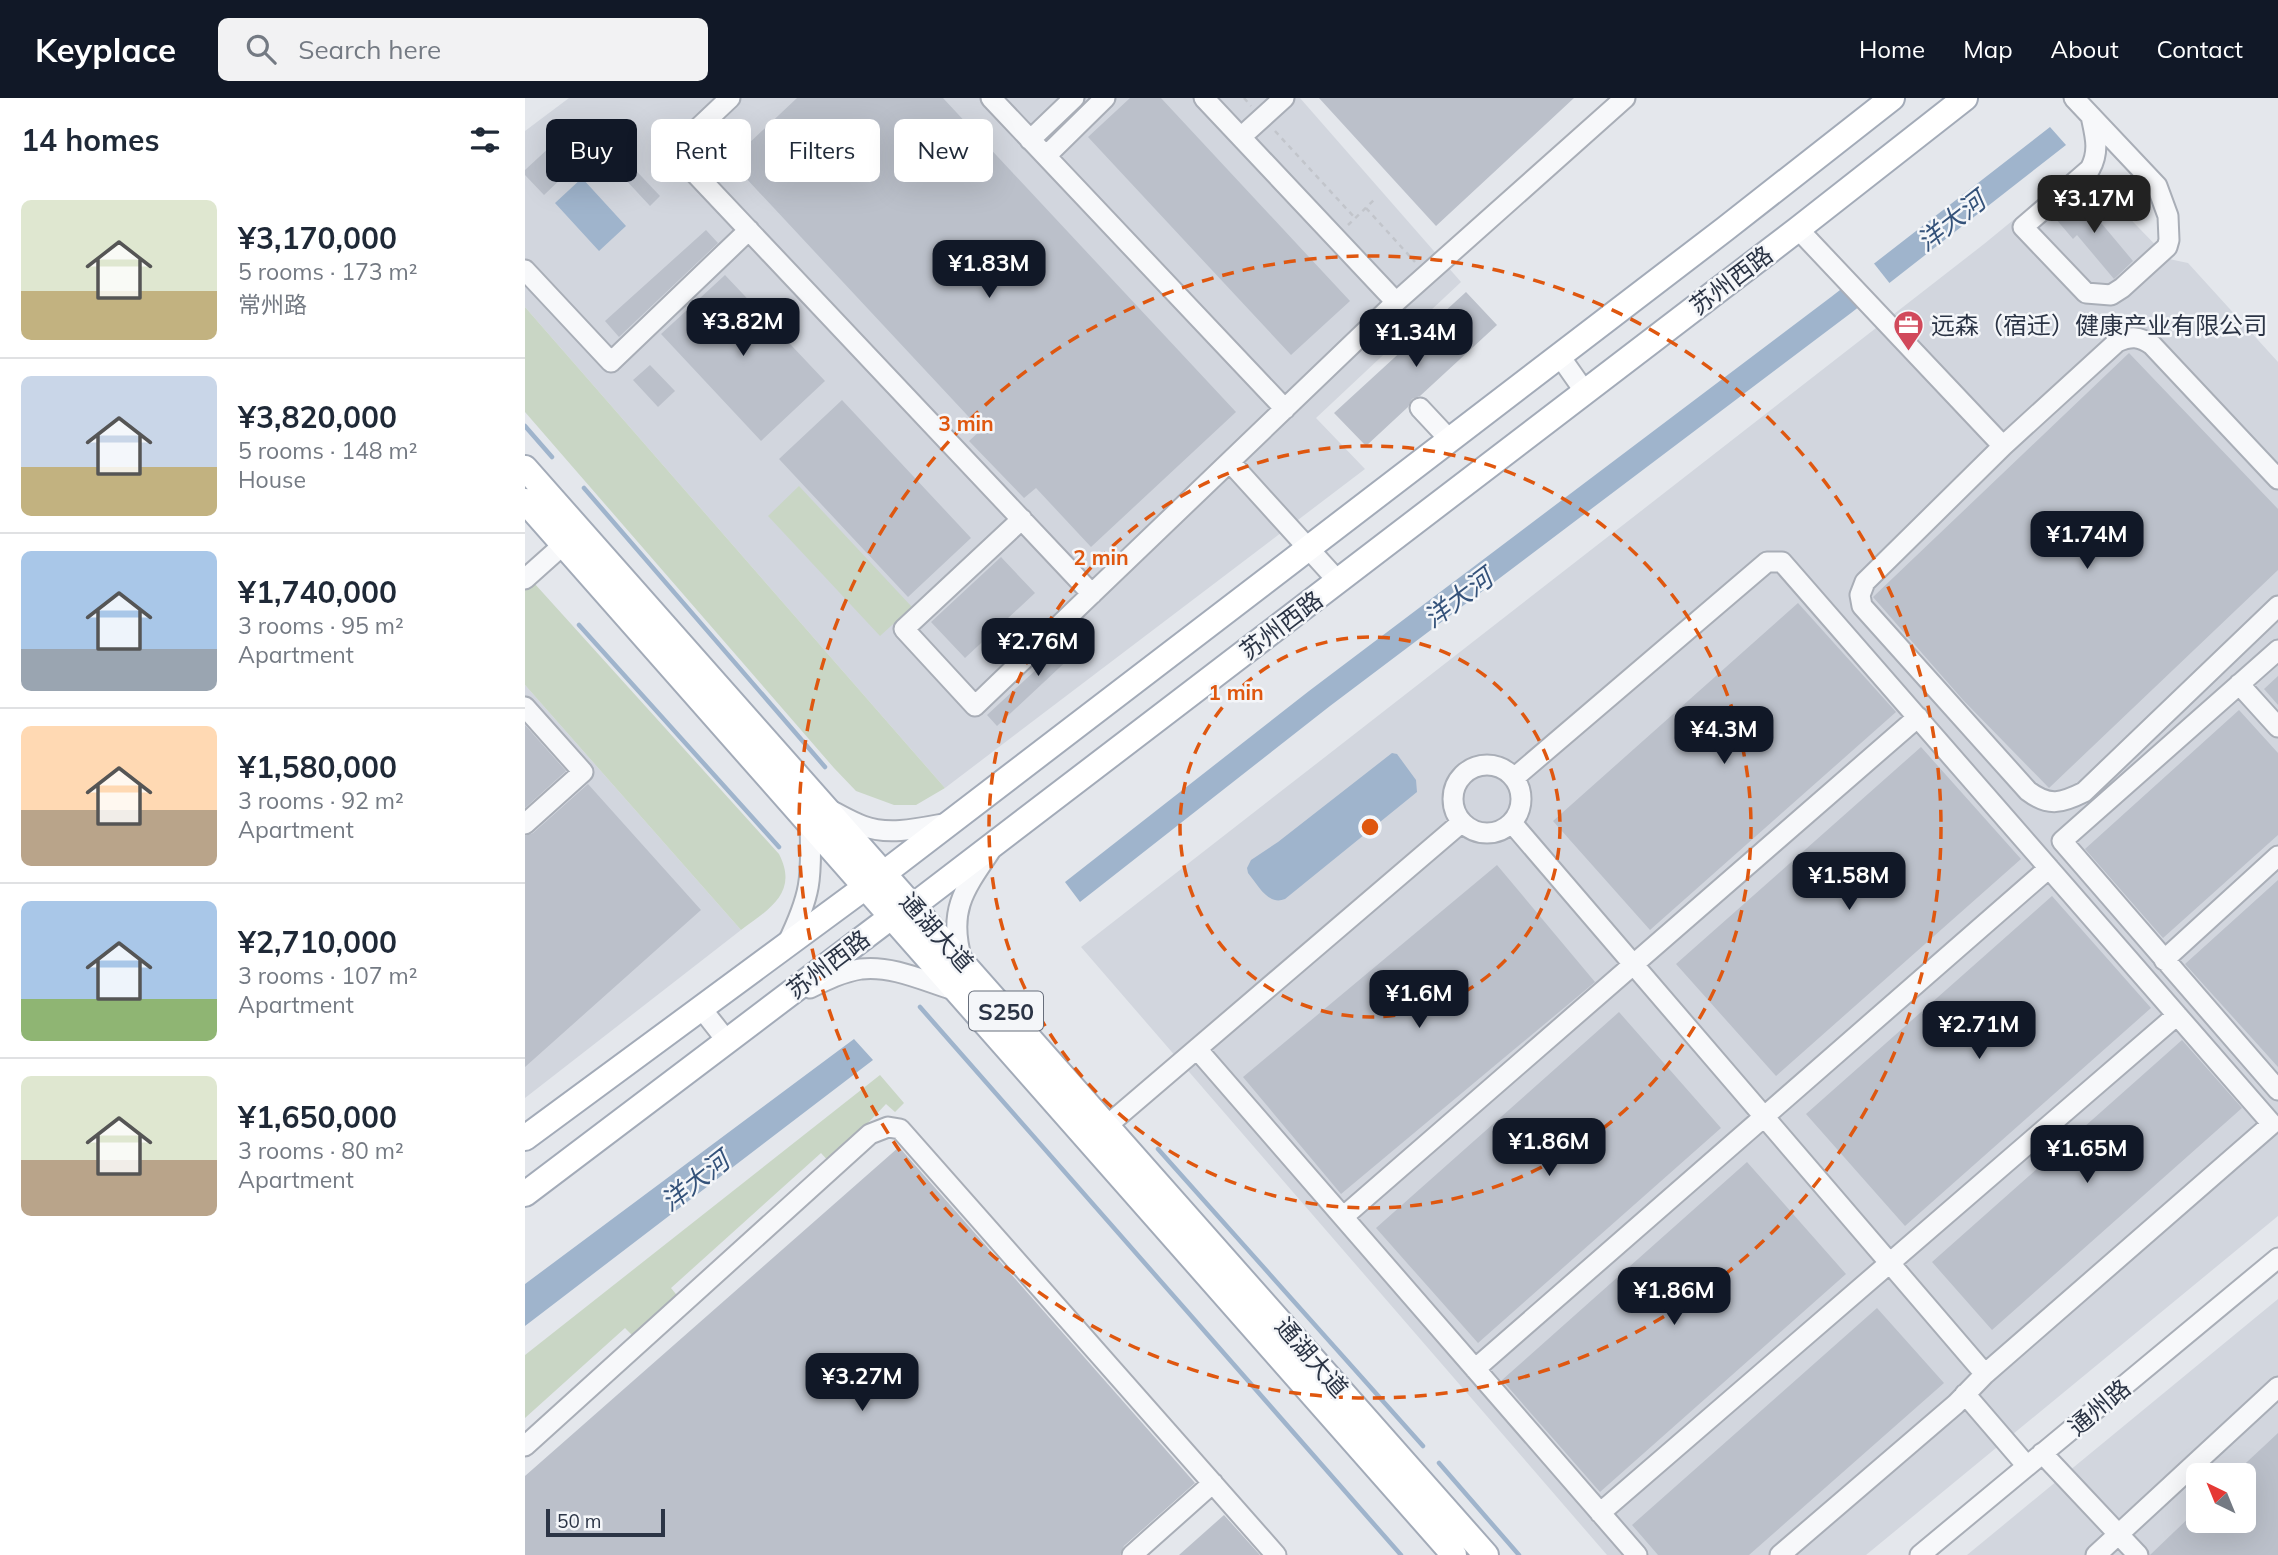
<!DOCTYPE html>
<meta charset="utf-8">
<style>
:root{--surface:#fff;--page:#f2f2f3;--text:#1f2937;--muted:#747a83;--line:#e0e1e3;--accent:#111827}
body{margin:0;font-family:Mulish,"Noto Sans SC",sans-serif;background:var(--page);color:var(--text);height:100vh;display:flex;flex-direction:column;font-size:26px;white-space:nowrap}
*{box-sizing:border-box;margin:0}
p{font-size:23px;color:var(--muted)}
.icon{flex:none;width:38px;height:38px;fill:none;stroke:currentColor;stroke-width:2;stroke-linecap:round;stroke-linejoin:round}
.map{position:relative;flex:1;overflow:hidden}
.side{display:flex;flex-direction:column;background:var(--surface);width:525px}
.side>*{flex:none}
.hud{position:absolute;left:21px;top:21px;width:665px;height:63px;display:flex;gap:14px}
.needle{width:46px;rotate:317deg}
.controls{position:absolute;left:1661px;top:1365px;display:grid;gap:14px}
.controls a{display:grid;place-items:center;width:70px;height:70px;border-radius:10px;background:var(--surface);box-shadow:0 7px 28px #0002;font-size:35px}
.scale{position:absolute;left:21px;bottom:18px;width:119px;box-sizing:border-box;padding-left:7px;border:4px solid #2b3445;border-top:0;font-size:19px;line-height:24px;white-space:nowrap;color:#2b3445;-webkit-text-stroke:5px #f4f6f9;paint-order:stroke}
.price{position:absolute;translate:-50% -60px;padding:0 16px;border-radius:14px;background:var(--accent);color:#fff;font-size:23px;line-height:46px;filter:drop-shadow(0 2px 4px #0008)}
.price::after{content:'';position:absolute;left:50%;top:42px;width:21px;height:16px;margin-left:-10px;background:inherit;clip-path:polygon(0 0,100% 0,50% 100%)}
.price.current{background:#222;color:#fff}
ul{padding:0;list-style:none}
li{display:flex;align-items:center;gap:21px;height:175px;padding:0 21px}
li+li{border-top:2px solid var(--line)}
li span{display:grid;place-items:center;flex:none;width:196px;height:140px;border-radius:10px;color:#555}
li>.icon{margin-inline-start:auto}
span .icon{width:84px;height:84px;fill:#fffc;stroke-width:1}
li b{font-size:30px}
h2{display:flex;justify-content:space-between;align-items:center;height:84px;padding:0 21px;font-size:30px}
.tag{padding:0 24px;border-radius:10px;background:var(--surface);box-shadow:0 7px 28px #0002;font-size:24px;line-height:63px}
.tag.current{background:var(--accent);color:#fff}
header{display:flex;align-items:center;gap:42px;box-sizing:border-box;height:98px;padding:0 35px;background:var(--accent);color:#fff}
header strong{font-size:33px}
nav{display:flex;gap:38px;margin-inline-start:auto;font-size:24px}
.search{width:490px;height:63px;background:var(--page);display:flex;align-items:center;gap:18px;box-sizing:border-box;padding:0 24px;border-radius:10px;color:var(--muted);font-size:26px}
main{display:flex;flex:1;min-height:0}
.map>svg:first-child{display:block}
.built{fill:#d2d6de;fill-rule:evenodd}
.green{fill:#c9d6c5}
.water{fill:#9fb4cc}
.pier{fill:#e4e7ec}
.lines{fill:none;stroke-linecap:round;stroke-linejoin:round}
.stream{stroke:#9fb4cc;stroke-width:4.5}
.building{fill:#bbc0ca}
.minor-casing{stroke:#a9aeb7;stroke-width:23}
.major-casing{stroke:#a3abb8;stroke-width:28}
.path{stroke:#c2c5cb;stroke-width:2.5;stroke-dasharray:5 5;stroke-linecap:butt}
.minor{stroke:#f7f8fa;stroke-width:19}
.major{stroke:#fff;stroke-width:24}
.ring{fill:none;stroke:#df570f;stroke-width:3.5;stroke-dasharray:12 9}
.labels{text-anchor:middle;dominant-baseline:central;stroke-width:5;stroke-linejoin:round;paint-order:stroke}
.shield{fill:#f4f6f9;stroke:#676e7b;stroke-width:2}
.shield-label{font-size:23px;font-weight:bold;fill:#2b3445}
.street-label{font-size:24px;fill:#2b3445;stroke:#f4f6f9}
.poi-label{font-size:24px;fill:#2b3445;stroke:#f4f6f9;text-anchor:start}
.water-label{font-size:26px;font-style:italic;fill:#34527a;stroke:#f4f6f9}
.centre{fill:#df570f;stroke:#f4f6f9;stroke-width:3.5}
.ring-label{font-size:21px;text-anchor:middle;font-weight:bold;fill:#df570f;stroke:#f4f6f9;stroke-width:5;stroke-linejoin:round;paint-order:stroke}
</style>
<header>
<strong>Keyplace</strong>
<div class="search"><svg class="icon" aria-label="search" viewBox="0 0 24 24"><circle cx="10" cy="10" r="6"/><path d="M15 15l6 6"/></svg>Search here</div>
<nav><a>Home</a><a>Map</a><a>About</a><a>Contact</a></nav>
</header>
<main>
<section class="side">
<h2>14 homes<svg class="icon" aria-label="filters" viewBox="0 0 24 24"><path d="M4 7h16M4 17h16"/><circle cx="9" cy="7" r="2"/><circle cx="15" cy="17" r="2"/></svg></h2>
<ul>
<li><span style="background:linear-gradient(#dfe7d0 65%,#c2b280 0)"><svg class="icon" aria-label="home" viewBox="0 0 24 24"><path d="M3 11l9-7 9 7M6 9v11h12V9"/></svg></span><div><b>¥3,170,000</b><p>5 rooms · 173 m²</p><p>常州路</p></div></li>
<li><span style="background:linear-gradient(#c9d6e8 65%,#c2b280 0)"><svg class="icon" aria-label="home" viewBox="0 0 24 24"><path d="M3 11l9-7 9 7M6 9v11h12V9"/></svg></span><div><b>¥3,820,000</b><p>5 rooms · 148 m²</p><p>House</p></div></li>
<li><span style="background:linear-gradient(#a9c7e8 70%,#9aa5b1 0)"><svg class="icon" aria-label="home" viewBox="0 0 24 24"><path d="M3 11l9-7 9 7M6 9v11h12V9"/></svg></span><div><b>¥1,740,000</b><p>3 rooms · 95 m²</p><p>Apartment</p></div></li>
<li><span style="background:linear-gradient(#ffd9b3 60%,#b9a48a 0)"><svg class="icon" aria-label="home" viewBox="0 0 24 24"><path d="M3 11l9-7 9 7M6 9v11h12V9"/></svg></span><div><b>¥1,580,000</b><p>3 rooms · 92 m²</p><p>Apartment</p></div></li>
<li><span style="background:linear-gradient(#a9c7e8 70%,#8fb573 0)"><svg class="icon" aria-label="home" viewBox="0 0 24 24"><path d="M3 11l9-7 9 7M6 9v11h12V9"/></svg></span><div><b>¥2,710,000</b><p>3 rooms · 107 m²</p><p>Apartment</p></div></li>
<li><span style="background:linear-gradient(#dfe7d0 60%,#b9a48a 0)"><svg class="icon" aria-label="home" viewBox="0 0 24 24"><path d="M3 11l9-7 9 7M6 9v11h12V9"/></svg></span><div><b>¥1,650,000</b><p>3 rooms · 80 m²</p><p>Apartment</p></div></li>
</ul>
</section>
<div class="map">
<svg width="1753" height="1457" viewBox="0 0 1753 1457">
<rect width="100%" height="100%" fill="#e4e7ec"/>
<path class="built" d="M44,0H775L936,184L791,320L840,371L420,690L0,209V33Z
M1554,68L1644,161L1663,165L1753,264V1118L1341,1457H1082L556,849L1459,146Z
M0,587L216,832L0,1000Z
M1753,1201V1457H1442ZM1673,1377H1718V1423H1673Z"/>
<path class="green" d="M0,209L420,690L391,707H369L331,693L309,670L0,314Z
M274,388L387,509L355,538L243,418Z
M0,475L254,756C274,795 244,811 216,832L0,587Z
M355,977L379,1005L370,1014L361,1006L305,1065L296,1055L146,1190L155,1201L111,1241L100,1230L0,1320V1257Z"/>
<path class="water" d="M1525,29L1541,47L1326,215L805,608L555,804L540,784L784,593L1306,199Z
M57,80L101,128L74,153L30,105Z
M867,655L872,656L891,682L892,694L760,801C743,808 733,787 723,775L722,770L726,762L753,744Z
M329,941L348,962L0,1228V1186Z"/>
<path class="pier" d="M1347,163L1366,187L1335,212L1313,189Z"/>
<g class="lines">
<path class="stream" d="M0,328L27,359
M59,390L300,669
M54,527L254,749
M395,909L876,1457
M633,1051L898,1348
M914,1365L994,1457"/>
</g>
<path class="building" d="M272,0H418L711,314L566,449L511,390L499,400L444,343L456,332L205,63Z
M605,0H636L825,203L766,257L563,39Z
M794,0H1049L911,128Z
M40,35L61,57L19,97L0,77V72Z
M83,43L135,98L125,108L73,52Z
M1560,97L1576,117L1572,120L1608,163L1589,181L1552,137L1548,141L1530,120L1535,116L1533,115L1553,98L1555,101Z
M181,132L193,145L94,239L80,223Z
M200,177L300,283L236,343L136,236Z
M941,194L972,227L895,298L887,301L883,309L841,348L809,315Z
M1604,255L1753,411V472L1524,690L1438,602L1348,499Z
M125,267L150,293L133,309L108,282Z
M317,302L446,440L383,499L254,361Z
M476,459L510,495L440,560L406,524Z
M1273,505L1371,614L1125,832L1028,723Z
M555,531L565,541L472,628L462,617Z
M1753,578V607L1739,591Z
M1714,612L1753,655V737L1638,840L1560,751Z
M0,627L41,673L0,710Z
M1396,649L1496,761L1251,978L1151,866Z
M63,686L176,812L0,969V738L8,735Z
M972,767L1070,884L816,1096L718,979Z
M1753,782V969L1660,866Z
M1527,798L1626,910L1380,1128L1281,1016Z
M1094,914L1196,1030L953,1245L851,1130Z
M1657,942L1717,1010L1467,1232L1407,1164Z
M374,1049L670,1385L599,1448L595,1457H0V1378Z
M1222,1064L1321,1176L1075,1394L977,1282Z
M1352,1210L1419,1285L1224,1457H1133L1107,1427Z
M1753,1335V1457H1625L1673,1411V1423H1718V1377H1708Z
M699,1417L735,1457H654Z"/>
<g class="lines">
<defs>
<path id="minor" d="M205,0L149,53L567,496
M466,0L760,311
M1549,0L1632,88L1643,118L1644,142L1642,149L1597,190L1586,197L1561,195L1498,129L1565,71C1575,53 1570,37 1566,18
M716,39L759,0
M505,42L549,0
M521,58L580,0
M1273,131L1478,348
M0,172L86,264L224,132
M871,204L1100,0
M1034,257L1060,294
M895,310L924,341
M705,364L813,483
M1753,381L1627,247C1614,238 1606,238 1592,244L1478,348L1340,484L1335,497L1337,508L1503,693C1524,709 1537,705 1559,694L1753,508
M497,421L379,531L450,608L871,204L679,0
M0,481L38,447
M1753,552L1537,743L1753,992
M1714,586L1753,629
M0,609L58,674L0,726
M928 701a34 34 0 1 1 68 0a34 34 0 1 1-68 0Z
M989,680L1242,464H1257L1747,1026L1460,1276L1431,1306L1255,1457
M307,713C317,718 327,724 338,728C364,738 396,730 423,725
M987,725L1460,1276
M262,846C286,797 287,781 285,727
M437,862C423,814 438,793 464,755
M1639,862L1753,758
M285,890C301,882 317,874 336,871C367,867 402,884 432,893
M176,910L202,943
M672,951L1112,1457
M571,1037L937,724
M818,1119L1393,619
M950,1271L1524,770
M1440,1296L1502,1368
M0,1348L345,1036L363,1029L375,1031L751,1457
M1517,1355L1613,1457
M1075,1415L1652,917
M607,1457L688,1385
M1395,1457L1753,1160
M1571,1457L1753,1289"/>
<path id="major" d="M0,370L961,1457
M0,403L929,1457
M0,1040L358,776L1200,131L1367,0
M0,1096L366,819L388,808L1273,131L1440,0"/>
</defs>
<use href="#minor" class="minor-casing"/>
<use href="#major" class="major-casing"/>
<path class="path" d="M719,0L726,8
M750,33L830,120
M841,110L890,164
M823,127L850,101"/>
<use href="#minor" class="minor"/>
<use href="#major" class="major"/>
</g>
<g class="ring">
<circle cx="845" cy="729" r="190"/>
<circle cx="845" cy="729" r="381"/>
<circle cx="845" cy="729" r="571"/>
</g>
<defs>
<symbol id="office-pin" viewBox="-11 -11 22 30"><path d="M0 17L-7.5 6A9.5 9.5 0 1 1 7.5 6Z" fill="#d1495b" stroke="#f4f6f9"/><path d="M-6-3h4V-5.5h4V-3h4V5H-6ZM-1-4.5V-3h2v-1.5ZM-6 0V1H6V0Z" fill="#fff"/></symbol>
</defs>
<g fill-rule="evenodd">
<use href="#office-pin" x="1366" y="210" width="35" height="47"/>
</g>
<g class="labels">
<rect class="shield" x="444" y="893.5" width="74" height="39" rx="5"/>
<g class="shield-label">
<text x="481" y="913">S250</text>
</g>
<g class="street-label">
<text transform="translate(1206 182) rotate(-37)">苏州西路</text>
<text transform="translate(756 527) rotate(-37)">苏州西路</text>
<text transform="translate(412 834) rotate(48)">通湖大道</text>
<text transform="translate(303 866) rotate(-37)">苏州西路</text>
<text transform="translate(787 1259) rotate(49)">通湖大道</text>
<text transform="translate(1574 1309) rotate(-40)">通州路</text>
</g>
<g class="poi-label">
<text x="1406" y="227">远森（宿迁）健康产业有限公司</text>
</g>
<g class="water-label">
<text transform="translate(1426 123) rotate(-38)">洋大河</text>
<text transform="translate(933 500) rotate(-37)">洋大河</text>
<text transform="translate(170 1083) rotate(-38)">洋大河</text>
</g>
</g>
<circle cx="845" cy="729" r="10" class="centre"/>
<g class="ring-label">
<text x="441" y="333">3 min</text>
<text x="576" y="467">2 min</text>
<text x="711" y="602">1 min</text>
</g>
</svg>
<div class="controls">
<a><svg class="needle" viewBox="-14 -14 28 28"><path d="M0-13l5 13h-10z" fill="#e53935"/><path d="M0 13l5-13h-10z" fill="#747a83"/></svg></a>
</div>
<div class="scale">50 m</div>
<b class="price current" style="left:1569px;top:137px">¥3.17M</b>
<b class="price" style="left:464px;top:202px">¥1.83M</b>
<b class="price" style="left:218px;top:260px">¥3.82M</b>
<b class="price" style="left:891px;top:271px">¥1.34M</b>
<b class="price" style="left:1562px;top:473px">¥1.74M</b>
<b class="price" style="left:513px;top:580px">¥2.76M</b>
<b class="price" style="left:1199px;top:668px">¥4.3M</b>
<b class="price" style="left:1324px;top:814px">¥1.58M</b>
<b class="price" style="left:894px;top:932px">¥1.6M</b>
<b class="price" style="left:1454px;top:963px">¥2.71M</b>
<b class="price" style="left:1024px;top:1080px">¥1.86M</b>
<b class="price" style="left:1562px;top:1087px">¥1.65M</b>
<b class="price" style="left:1149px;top:1229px">¥1.86M</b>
<b class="price" style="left:337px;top:1315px">¥3.27M</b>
<div class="hud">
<a class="tag current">Buy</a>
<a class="tag">Rent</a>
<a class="tag">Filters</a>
<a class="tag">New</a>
</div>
</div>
</main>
